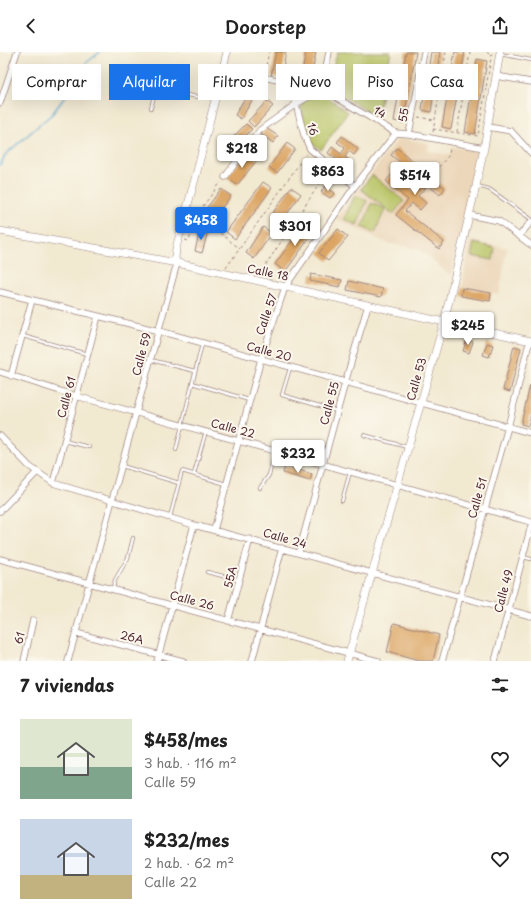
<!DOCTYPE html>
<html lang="es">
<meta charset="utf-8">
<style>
:root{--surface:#fff;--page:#f2f2f2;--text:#222;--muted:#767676;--accent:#1a73e8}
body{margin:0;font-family:"Playpen Sans",sans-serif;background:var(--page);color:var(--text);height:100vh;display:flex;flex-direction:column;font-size:15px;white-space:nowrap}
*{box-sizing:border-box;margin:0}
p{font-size:13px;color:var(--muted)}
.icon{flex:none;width:22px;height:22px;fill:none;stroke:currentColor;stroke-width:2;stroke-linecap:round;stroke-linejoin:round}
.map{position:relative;height:609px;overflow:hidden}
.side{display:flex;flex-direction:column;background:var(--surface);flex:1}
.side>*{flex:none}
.banner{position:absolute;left:12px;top:12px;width:507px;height:36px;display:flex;gap:8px}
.price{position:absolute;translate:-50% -34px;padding:0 9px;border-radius:4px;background:#fff;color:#222;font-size:13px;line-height:26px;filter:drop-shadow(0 1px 2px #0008)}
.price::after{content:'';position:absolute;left:50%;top:24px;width:12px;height:9px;margin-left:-6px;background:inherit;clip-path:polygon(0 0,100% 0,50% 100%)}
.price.current{background:var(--accent);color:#fff}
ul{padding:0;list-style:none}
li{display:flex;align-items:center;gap:12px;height:100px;padding:0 20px}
li span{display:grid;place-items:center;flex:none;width:112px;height:80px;border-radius:0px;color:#555}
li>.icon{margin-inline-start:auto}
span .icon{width:48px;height:48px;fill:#fffc;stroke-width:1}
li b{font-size:17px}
h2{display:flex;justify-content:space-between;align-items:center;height:48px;padding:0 20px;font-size:17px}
.tag{padding:0 14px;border-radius:0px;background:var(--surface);box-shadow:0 4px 16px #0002;font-size:14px;line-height:36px}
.tag.current{background:var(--accent);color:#fff}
header{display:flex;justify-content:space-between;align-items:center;height:52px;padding:0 20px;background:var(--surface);font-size:18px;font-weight:600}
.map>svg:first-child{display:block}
.built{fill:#ecd7ba}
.green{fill:#b9c567;stroke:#827249}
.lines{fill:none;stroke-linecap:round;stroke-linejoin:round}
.stream{stroke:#59a8d3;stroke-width:1.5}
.building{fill:#dca563}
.service-casing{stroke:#9e847e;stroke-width:4}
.minor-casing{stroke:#9e847e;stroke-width:7}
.tertiary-casing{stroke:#9e847e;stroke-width:8}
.path{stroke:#9e847e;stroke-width:1;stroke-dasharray:3 3;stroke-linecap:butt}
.service{stroke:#fff;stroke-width:2.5}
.minor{stroke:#fff;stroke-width:5.5}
.tertiary{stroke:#fff;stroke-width:7}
.labels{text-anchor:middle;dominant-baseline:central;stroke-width:4;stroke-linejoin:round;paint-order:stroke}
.street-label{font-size:11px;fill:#4a1f2b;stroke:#fbf7ec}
</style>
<header><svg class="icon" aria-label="back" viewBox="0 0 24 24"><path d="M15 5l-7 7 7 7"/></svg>Doorstep<svg class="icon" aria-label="share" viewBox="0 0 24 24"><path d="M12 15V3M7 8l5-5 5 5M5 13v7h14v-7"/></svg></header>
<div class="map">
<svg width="531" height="609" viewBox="0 0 531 609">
<rect width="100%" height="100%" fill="#fbf7ec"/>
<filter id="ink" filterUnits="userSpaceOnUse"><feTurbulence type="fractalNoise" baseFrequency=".025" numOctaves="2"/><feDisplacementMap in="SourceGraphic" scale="8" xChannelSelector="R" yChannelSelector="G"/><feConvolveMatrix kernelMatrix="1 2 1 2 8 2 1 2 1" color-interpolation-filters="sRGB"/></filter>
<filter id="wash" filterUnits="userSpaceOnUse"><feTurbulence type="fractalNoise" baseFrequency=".012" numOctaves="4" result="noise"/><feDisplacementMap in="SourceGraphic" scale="16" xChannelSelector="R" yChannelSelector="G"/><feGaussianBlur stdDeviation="0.9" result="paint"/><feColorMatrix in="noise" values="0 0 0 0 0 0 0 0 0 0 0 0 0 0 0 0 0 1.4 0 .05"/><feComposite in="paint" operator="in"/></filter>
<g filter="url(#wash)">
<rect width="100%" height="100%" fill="#f2e9d1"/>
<path class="built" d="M399,86L429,91L428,99L450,103L452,95L476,99L477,101L478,106L451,224L419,197L387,191L336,167Z
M470,189L507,196L499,243L462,236Z"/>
<path class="green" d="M338,0H391L377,65L334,39L329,26Z
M322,41L348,60L321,98L310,89L301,56L304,49Z
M372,123L404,149L393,162L361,137Z
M355,143L367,149L357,173L344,167Z
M372,151L385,157L375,181L362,175Z
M474,191L495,196L493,208L471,204Z"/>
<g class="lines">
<path class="stream" d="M0,113L6,102L52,62L71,37L86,11L100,0"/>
</g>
<g id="blocks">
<path class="building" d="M276,0H286L281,26L271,24Z
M306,0H316L310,32L300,30Z
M406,0H416L403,71L394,69Z
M431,0H440L431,60L422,58Z
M455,0H465L451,77L442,75Z
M477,7L487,9L475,82L465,80Z
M249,39L255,43L241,67L235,63Z
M267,49L273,54L254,75L248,69Z
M246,72L252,77L232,98L226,92Z
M266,76L278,84L273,91L261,82Z
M342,84L358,97L354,103L349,99L345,105L350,109L346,114L328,101L332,95L341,102L345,96L337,90Z
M258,85L265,90L257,102L249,97Z
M287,91L295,97L277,121L269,115Z
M397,96L445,136L440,143L428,133L418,144L426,151L420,158L412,151L405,159L444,190L439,197L396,163L408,148L386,129L392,122L414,140L423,129L391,103Z
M247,100L257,108L237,133L227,126Z
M263,130L272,136L235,187L226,180Z
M325,134L335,141L330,146L321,140Z
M291,135L301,142L282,169L272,162Z
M221,137L231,144L211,169L202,162Z
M305,171L315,178L285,220L275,212Z
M263,175L272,181L254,207L246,201Z
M200,177L208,179L202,201L195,199Z
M338,177L348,185L328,209L319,201Z
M311,222L342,228L340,235L310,229Z
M349,229L383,237L381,245L347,238Z
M462,236L491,241L490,249L461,244Z
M467,287L473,290L469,301L463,299Z
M487,291L493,293L489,305L483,303Z
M514,294L521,296L510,340L503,338Z
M530,333L531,362L528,374L521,372Z
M285,414L312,422L310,429L283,421Z
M394,571L439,583L433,609H419L387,600Z"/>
</g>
</g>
<g filter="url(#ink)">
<use href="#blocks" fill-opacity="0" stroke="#9e847e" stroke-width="1"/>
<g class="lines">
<defs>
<path id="service" d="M500,2L531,8
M151,56L156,36L197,45L204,41L216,43
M477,134L489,137L531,167
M23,284L87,302
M151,308L195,319
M290,316L282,343L337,359
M192,331L249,348
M364,383L407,395
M64,389L89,395
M176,398L202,292
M122,414L179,431
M194,422L206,379
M260,436L269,423L275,399
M342,449L350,420
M170,465L182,419L226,432
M523,505L531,507
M207,520L239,528
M113,536L115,528L128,506L133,486"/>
<path id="minor" d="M223,17L322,37L396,81L409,82L484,96
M496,24L531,30
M293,32L296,52L304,83L310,97L355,134
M322,37L329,0
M0,51L17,0
M488,75L511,79L531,101
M409,82L424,0
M225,125L260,78L296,52L322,37
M469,163L499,169L531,193
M519,184L531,170
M0,240L159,279L531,381
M0,320L76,344L531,470
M11,324L32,248
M0,384L29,414L53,431L194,473L531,564
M53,431L98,264
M0,459L37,420
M214,478L261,307L285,235L355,134L396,81
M299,500L345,331L368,253
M0,507L378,609
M228,569L250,487
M76,581L183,609
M24,609L33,568
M68,609L177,211
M157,609L194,473
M252,609L282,496
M442,609L508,375L528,295L531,289
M495,609L531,474"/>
<path id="tertiary" d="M0,179L177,211L531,289
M177,211L175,206L176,196L195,127L227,0
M347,609L444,270L476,134L484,96L500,0"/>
</defs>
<use href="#service" class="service-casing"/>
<use href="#minor" class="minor-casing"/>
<use href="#tertiary" class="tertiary-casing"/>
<path class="path" d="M487,0L491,4
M265,19L269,0
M418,65L434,68
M433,77L478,84L492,0
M433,80L446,0
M457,80L470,0
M431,124L449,103L450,96
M197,162L240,197
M185,188L189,189L197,162L221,130
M226,216L306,102
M259,223L328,119"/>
<use href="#service" class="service"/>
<use href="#minor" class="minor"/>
<use href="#tertiary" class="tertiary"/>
</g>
</g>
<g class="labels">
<g class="street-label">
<text transform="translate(380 60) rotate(31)">14</text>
<text transform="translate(403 63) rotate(-80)">55</text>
<text transform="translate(313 77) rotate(72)">16</text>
<text transform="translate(268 220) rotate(12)">Calle 18</text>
<text transform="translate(266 262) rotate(-71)">Calle 57</text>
<text transform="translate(269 299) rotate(15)">Calle 20</text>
<text transform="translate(141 302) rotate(-75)">Calle 59</text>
<text transform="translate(416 327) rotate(-74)">Calle 53</text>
<text transform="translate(66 345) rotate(-75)">Calle 61</text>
<text transform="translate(329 351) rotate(-75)">Calle 55</text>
<text transform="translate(233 376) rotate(15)">Calle 22</text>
<text transform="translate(477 446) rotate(-74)">Calle 51</text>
<text transform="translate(285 486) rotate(16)">Calle 24</text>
<text transform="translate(230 525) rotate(-75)">55A</text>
<text transform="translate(503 539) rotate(-75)">Calle 49</text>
<text transform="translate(192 548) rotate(15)">Calle 26</text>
<text transform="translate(132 585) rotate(14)">26A</text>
<text transform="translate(19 586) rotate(-77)">61</text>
</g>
</g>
</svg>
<b class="price" style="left:242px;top:117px">$218</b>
<b class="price" style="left:328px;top:140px">$863</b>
<b class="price" style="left:415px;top:144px">$514</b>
<b class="price current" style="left:201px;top:189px">$458</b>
<b class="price" style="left:295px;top:195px">$301</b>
<b class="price" style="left:468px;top:294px">$245</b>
<b class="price" style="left:298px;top:422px">$232</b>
<div class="banner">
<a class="tag">Comprar</a>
<a class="tag current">Alquilar</a>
<a class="tag">Filtros</a>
<a class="tag">Nuevo</a>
<a class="tag">Piso</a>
<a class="tag">Casa</a>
</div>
</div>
<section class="side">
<h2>7 viviendas<svg class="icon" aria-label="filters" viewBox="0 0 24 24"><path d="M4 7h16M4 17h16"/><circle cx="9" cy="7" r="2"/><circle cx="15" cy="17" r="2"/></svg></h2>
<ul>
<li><span style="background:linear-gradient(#dfe7d0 60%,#7fa58c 0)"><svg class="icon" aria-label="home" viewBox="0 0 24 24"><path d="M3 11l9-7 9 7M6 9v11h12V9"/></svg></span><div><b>$458/mes</b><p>3 hab. · 116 m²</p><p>Calle 59</p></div><svg class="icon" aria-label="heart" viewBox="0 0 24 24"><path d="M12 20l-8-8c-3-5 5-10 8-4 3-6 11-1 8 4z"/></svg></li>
<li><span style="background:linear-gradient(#c9d6e8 70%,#c2b280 0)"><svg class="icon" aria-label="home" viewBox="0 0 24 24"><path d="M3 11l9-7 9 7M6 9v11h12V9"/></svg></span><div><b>$232/mes</b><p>2 hab. · 62 m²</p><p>Calle 22</p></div><svg class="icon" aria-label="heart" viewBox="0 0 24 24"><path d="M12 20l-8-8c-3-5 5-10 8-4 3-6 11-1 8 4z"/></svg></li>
</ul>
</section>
